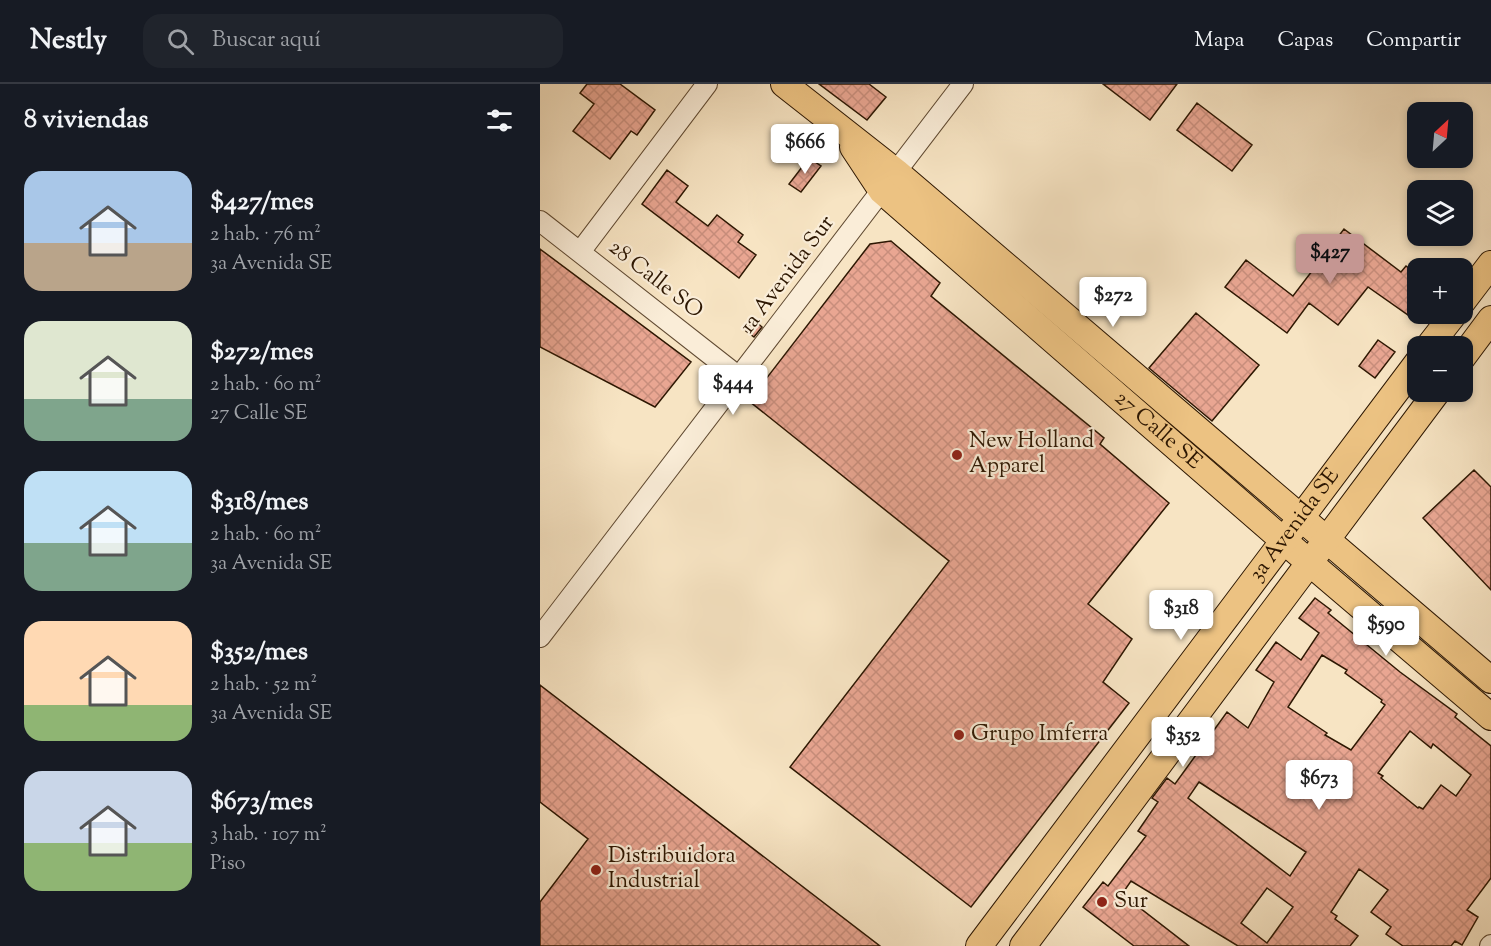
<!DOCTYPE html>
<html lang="es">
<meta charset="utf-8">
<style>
:root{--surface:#171b24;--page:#20242c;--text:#f1f3f6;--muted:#9ea1a6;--line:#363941;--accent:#c59692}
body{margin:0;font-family:"Sorts Mill Goudy",serif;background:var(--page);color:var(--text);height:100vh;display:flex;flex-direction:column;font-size:22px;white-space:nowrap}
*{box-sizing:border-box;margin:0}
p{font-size:20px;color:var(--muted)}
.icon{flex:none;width:33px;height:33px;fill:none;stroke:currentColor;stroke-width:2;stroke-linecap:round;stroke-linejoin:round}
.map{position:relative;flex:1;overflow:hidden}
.side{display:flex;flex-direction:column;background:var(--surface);width:540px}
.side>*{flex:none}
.needle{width:39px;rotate:26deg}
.buttons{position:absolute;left:867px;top:18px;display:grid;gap:12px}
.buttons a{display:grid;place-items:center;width:66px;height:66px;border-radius:12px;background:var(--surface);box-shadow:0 3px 9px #0003;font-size:30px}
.price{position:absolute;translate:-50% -51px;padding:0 14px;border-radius:6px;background:#fff;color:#222;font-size:20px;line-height:39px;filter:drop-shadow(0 2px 3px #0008)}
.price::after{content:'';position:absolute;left:50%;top:36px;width:18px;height:14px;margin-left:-9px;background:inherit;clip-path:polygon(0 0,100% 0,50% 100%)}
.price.selected{background:var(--accent);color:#111}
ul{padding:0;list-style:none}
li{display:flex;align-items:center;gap:18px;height:150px;padding:0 24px}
li span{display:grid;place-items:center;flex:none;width:168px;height:120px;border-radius:18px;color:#555}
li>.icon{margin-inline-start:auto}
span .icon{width:72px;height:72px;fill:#fffc;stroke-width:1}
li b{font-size:26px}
h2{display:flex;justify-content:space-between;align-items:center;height:72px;padding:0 24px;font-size:26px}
header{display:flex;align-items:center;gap:36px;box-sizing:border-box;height:84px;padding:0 30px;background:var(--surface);border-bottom:2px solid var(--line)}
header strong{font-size:28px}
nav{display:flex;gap:33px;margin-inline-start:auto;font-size:21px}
.search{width:420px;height:54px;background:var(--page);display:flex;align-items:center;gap:15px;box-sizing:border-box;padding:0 21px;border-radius:18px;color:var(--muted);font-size:22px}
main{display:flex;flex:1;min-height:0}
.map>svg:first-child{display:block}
.building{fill:url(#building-cross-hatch);stroke:#2d1702;stroke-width:1.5;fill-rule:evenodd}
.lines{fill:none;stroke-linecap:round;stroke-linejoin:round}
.minor-casing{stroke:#604a32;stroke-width:22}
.major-casing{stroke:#2d1702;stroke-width:28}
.minor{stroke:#faedd8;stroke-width:20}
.major{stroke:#ecc282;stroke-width:26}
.poi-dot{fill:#8f2418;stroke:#faedd8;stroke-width:2}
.labels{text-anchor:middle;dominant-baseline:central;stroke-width:4.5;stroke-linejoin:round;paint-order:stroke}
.street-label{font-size:22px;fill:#2d1702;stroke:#faedd8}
.poi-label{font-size:22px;fill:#2d1702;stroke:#faedd8;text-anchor:start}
</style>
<header>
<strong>Nestly</strong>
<div class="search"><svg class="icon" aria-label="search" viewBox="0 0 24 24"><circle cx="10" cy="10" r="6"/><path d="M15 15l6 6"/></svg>Buscar aquí</div>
<nav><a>Mapa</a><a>Capas</a><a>Compartir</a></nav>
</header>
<main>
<section class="side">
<h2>8 viviendas<svg class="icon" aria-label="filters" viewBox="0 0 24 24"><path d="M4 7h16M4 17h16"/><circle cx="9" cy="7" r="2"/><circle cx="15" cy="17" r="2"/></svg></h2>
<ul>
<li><span style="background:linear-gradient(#a9c7e8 60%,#b9a48a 0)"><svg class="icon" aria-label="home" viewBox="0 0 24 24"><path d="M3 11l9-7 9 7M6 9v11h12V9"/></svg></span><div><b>$427/mes</b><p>2 hab. · 76 m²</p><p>3a Avenida SE</p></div></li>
<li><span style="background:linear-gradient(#dfe7d0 65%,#7fa58c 0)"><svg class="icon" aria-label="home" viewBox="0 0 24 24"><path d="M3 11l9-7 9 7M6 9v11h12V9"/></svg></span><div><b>$272/mes</b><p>2 hab. · 60 m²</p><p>27 Calle SE</p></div></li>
<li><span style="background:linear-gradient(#bfe0f5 60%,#7fa58c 0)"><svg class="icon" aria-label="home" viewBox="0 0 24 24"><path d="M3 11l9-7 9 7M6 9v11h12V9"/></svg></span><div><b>$318/mes</b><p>2 hab. · 60 m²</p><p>3a Avenida SE</p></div></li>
<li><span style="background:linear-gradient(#ffd9b3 70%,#8fb573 0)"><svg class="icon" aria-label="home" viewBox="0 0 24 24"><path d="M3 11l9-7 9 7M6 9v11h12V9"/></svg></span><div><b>$352/mes</b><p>2 hab. · 52 m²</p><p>3a Avenida SE</p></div></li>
<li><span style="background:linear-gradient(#c9d6e8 60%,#8fb573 0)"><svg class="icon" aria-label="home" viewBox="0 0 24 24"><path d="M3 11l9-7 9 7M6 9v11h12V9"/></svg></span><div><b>$673/mes</b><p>3 hab. · 107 m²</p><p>Piso</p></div></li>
</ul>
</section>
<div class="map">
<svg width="951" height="862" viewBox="0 0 951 862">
<defs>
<pattern id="building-cross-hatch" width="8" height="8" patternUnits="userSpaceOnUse" patternTransform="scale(1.5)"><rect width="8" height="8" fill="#e9a692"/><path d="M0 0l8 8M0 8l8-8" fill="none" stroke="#c88e7c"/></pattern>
</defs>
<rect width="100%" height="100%" fill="#f7e4c3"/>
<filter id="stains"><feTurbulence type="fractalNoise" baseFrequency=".00333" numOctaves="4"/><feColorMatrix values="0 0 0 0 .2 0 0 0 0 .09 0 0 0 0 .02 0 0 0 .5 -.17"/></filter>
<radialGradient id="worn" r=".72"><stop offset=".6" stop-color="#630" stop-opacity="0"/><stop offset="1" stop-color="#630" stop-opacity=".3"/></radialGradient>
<path class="building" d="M47,0H80L115,26L97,51L91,47L70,75L33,47L54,20L40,9Z
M279,0H329L346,13L327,36Z
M563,0H637L610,36Z
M657,19L712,61L692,87L637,46Z
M269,74L281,82L261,108L249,100Z
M127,86L148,102L136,118L168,142L177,131L203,151L198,158L216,171L199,194L102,120Z
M804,145L861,188L866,182L878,191V238L828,203L798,241L769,219L747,249L685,203L706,176L753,212Z
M351,157L400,199L391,212L564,354L560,360L629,419L548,520L592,555L563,598L589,619L431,823L250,683L409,477L209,317L330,160Z
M0,165L151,278L115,323L0,263Z
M656,229L719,281L672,337L609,284Z
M214,236L222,243L214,253L206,247Z
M838,256L855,268L835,294L819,282Z
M934,386L951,403V506L883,434Z
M775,514L791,526L788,529L860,588L917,630L915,633L951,662V794L927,826L938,833L922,861L915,857L911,862H863L846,850L851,843L831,828L848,806L819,785L791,828L797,832L795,835L818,852L810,862H698L591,797L582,810L649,862H594L543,823L563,798L568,802L606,752L598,747L618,718L612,714L627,694L635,700L687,628L708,644L734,598L716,586L736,558L761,576L779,549L759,534ZM782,571L807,586L805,589L842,616L841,618L845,621L811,666L785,651L787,649L748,623ZM870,647L891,664L893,660L931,691L916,712L901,701L883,725L879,723L878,724L841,694L843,692L838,689ZM659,698L766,768L750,792L648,714ZM727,804L753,823L727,859L701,839Z
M0,601L340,862H0V818L48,755L0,718Z"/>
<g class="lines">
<defs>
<path id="minor" d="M0,137L199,293
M40,168L167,0
M0,553L423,0
M950,862L951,861"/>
<g id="major">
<path d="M244,0L356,88L951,596"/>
<path id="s1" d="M313,63L342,107L744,457L951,633"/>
<path d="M922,218L951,180"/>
<path d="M889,262L914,230"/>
<path d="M922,274L951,235"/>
<path id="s2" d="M439,862L878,278"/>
<path d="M483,862L897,308"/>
</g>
</defs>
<use href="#minor" class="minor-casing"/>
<use href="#major" class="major-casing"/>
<use href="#minor" class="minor"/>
<use href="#major" class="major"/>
</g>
<g class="poi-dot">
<circle cx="417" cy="371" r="6"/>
<circle cx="419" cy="651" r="6"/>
<circle cx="56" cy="786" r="6"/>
<circle cx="562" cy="818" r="6"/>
</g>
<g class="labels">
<g class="street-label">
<text transform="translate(248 191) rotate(-53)">1a Avenida Sur</text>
<text transform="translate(115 196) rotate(38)">28 Calle SO</text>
<text stroke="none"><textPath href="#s1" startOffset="418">27 Calle SE</textPath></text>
<text stroke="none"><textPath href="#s2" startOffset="526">3a Avenida SE</textPath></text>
</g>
<g class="poi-label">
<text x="429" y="358">New Holland<tspan x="429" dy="25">Apparel</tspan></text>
<text x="431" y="651">Grupo Imferra</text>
<text x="68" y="773">Distribuidora<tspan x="68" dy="25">Industrial</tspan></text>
<text x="574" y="818">Sur</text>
</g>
</g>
<rect width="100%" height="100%" filter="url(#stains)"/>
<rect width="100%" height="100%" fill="url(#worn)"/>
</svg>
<div class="buttons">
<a><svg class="needle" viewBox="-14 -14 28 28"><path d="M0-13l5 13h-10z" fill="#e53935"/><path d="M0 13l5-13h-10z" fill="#9ea1a6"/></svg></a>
<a><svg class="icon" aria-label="layers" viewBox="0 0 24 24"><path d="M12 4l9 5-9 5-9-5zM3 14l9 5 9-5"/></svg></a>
<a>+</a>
<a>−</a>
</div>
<b class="price" style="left:265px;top:91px">$666</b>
<b class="price selected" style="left:790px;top:201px">$427</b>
<b class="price" style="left:573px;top:244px">$272</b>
<b class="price" style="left:193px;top:332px">$444</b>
<b class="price" style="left:641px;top:557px">$318</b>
<b class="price" style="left:846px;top:573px">$590</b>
<b class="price" style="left:643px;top:684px">$352</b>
<b class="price" style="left:779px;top:727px">$673</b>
</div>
</main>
